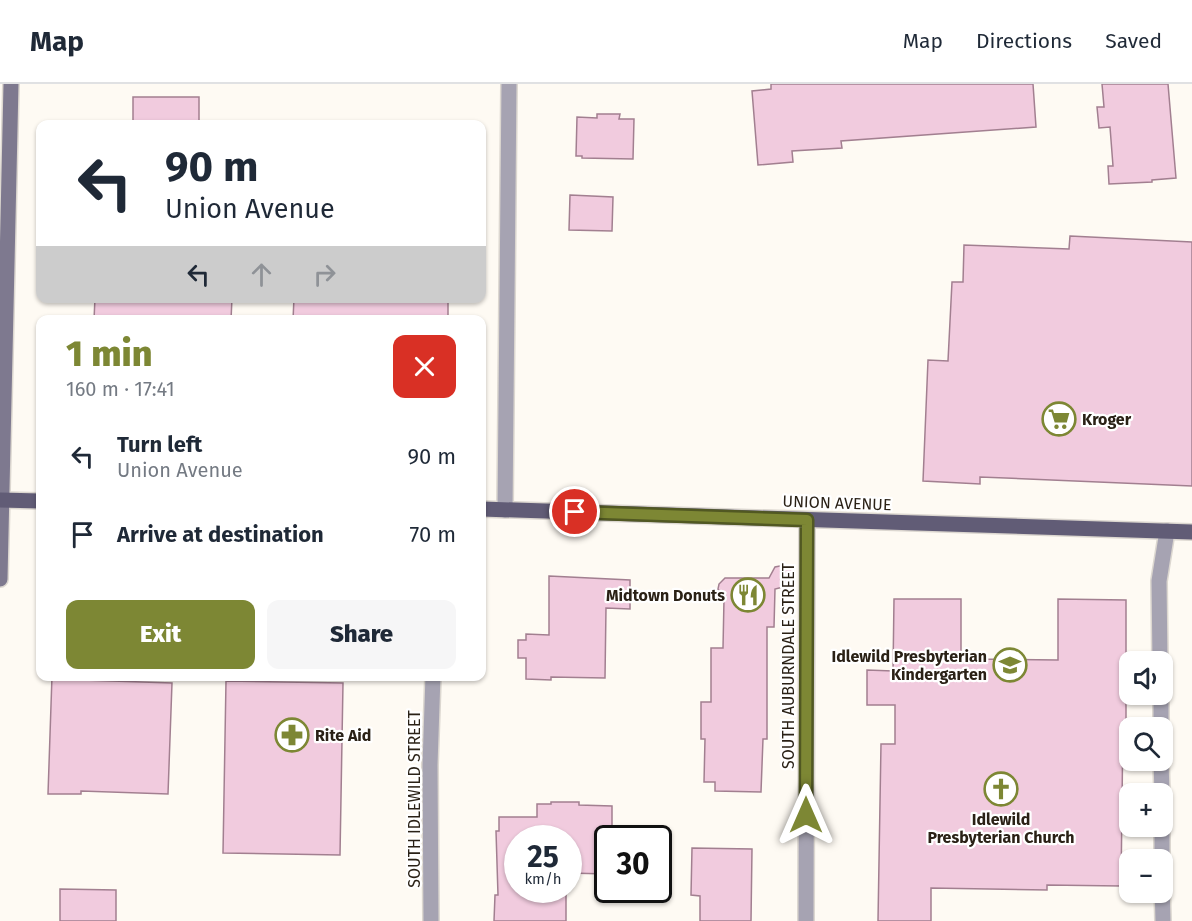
<!DOCTYPE html>
<meta charset="utf-8">
<style>
body{margin:0;font-family:"Fira Sans",sans-serif;background:#f6f6f7;color:#1f2937;height:100vh;display:flex;flex-direction:column;font-size:22px;white-space:nowrap}
*{box-sizing:border-box;margin:0}
p{font-size:20px;color:#747a83}
.icon{flex:none;width:33px;height:33px;fill:none;stroke:currentColor;stroke-width:2;stroke-linecap:round;stroke-linejoin:round}
.map{position:relative;flex:1;overflow:hidden}
.side{position:absolute;left:36px;top:231px;width:450px;height:366px;display:flex;flex-direction:column;background:#fff;border-radius:12px;box-shadow:0 2px 4px #0004}
.side>*{flex:none}
.top-card{position:absolute;left:36px;top:36px;width:450px;height:183px;border-radius:12px;box-shadow:0 2px 4px #0004;background:#fff;color:#1f2937;overflow:hidden}
.controls{position:absolute;left:1119px;top:567px;display:grid;gap:12px}
.controls a{display:grid;place-items:center;width:54px;height:54px;border-radius:12px;background:#fff;box-shadow:0 2px 4px #0004;font-size:30px}
.speed{position:absolute;left:504px;top:741px;display:flex;gap:12px;font-size:30px;font-weight:700;text-align:center}
.speed>*{display:grid;place-content:center;width:78px;height:78px;border-radius:50%;background:#fff;box-shadow:0 2px 4px #0004;line-height:1}
.speed small{font-size:15px;font-weight:400}
.speed .limit{border:3px solid #111;border-radius:9px;background:#fff;color:#111}
.pin{position:absolute;display:grid;place-items:center;width:51px;height:51px;color:#fff;margin:-26px;border:3px solid #fff;border-radius:50%;box-shadow:0 2px 6px #0007}
.me{position:absolute;width:66px;margin:-33px;rotate:0deg;stroke-linejoin:round;filter:drop-shadow(0 0 4px #0008)}
.turn{display:flex;align-items:center;gap:21px;height:126px;padding:0 30px;font-size:27px}
.turn .icon{width:78px;height:78px;stroke-width:2.5}
.turn b{display:block;font-size:42px;line-height:51px}
.lanes{display:flex;align-items:center;height:57px;padding:0 30px;background:#0003;justify-content:center;gap:30px;direction:ltr}
.lanes .off{opacity:.35}
.round{display:grid;place-items:center;flex:none;width:63px;height:63px;border-radius:12px;background:#f6f6f7}
.summary{display:flex;align-items:center;justify-content:space-between;height:102px;padding:0 30px}
h1{font-size:36px;font-weight:800;line-height:45px;color:#7d8734}
.cta{display:flex;gap:12px;margin-top:auto;padding:12px 30px}
.cta a{flex:1;height:69px;border-radius:12px;background:#7d8734;color:#fff;font-size:24px;font-weight:800;line-height:69px;text-align:center}
.cta a+a{background:#f6f6f7;color:#1f2937}
ul{padding:0;list-style:none}
li{display:flex;align-items:center;gap:18px;height:78px;padding:0 30px}
li div{flex:1}
li b{display:block;font-size:22px}
li em{font-style:normal}
header{display:flex;align-items:center;gap:36px;box-sizing:border-box;height:84px;padding:0 30px;background:#fff;border-bottom:2px solid #e0e1e3}
header strong{font-size:28px}
nav{display:flex;gap:33px;margin-inline-start:auto;font-size:21px}
.map>svg:first-child{display:block}
</style>
<header>
<strong>Map</strong>
<nav><a>Map</a><a>Directions</a><a>Saved</a></nav>
</header>
<div class="map">
<svg width="1192" height="837" viewBox="0 0 1192 837">
<rect width="100%" height="100%" fill="#fefaf3"/>
<path fill="#f1cbde" stroke="#a27f90" stroke-width="1.5" d="M 771,0 L 1033,0 L 1036,43 L 841,57 L 842,64 L 792,67 L 793,78 L 758,81 L 752,7 L 771,5 Z
M 1102,0 L 1168,0 L 1176,94 L 1152,96 L 1152,98 L 1109,100 L 1108,82 L 1113,82 L 1110,43 L 1099,44 L 1097,23 L 1104,23 Z
M 133,13 L 199,13 L 199,40 L 133,40 Z
M 597,30 L 620,30 L 619,35 L 634,35 L 633,75 L 582,74 L 582,72 L 576,72 L 577,33 L 597,34 Z
M 570,111 L 613,113 L 612,147 L 569,146 Z
M 1070,152 L 1192,158 L 1192,402 L 980,393 L 980,400 L 923,397 L 928,276 L 948,277 L 952,198 L 963,198 L 964,161 L 1069,165 Z
M 95,214 L 232,214 L 231,236 L 94,236 Z
M 294,214 L 448,214 L 448,236 L 293,236 Z
M 785,481 L 793,487 L 794,494 L 787,502 L 775,505 L 774,543 L 767,543 L 767,655 L 763,655 L 761,708 L 715,707 L 715,698 L 704,698 L 705,655 L 701,655 L 701,618 L 711,618 L 711,564 L 723,564 L 724,515 L 718,505 L 719,500 L 725,494 L 769,494 L 775,483 Z
M 549,492 L 630,496 L 630,525 L 606,524 L 605,594 L 551,593 L 551,596 L 526,595 L 526,574 L 518,574 L 518,556 L 526,556 L 526,550 L 549,551 Z
M 894,515 L 961,515 L 961,575 L 1058,576 L 1058,515 L 1126,516 L 1126,637 L 1123,637 L 1121,802 L 1047,801 L 1047,806 L 931,804 L 931,837 L 878,837 L 881,660 L 895,660 L 895,621 L 867,621 L 867,586 L 893,587 Z
M 52,592 L 84,592 L 83,596 L 172,599 L 168,710 L 81,707 L 81,710 L 48,710 Z
M 226,597 L 343,599 L 340,771 L 223,769 Z
M 551,718 L 579,718 L 579,721 L 612,722 L 612,754 L 608,754 L 608,790 L 568,789 L 568,754 L 518,754 L 518,806 L 566,806 L 566,837 L 494,837 L 495,811 L 498,811 L 496,747 L 499,747 L 499,733 L 537,733 L 537,720 L 551,720 Z
M 692,764 L 752,765 L 751,837 L 700,837 L 700,812 L 691,811 Z
M 60,805 L 116,806 L 116,837 L 60,837 Z"/>
<g fill="none" stroke-linecap="round" stroke-linejoin="round">
<g stroke="#dcd7d0" stroke-width="18">
<path id="street" d="M 505,426 L 509,0
M 1160,578 L 1159,497 L 1167,447
M 1161,610 L 1161,644
M 1161,676 L 1162,710
M 1162,742 L 1162,776
M 1162,798 L 1163,837
M 431,837 L 430,681 L 433,592
M 806,837 L 807,436"/>
</g>
<g stroke="#dcd7d0" stroke-width="18">
<path id="secondary" d="M 0,495 L 11,0"/>
</g>
<g stroke="#dcd7d0" stroke-width="18">
<path id="primary" d="M 0,416 L 40,417
M 482,425 L 1192,448"/>
</g>
<use href="#street" stroke="#a6a3b2" stroke-width="15"/>
<use href="#secondary" stroke="#7e798f" stroke-width="15"/>
<use href="#primary" stroke="#615c76" stroke-width="15"/>
</g>
<g fill="none" stroke-linecap="round" stroke-linejoin="round">
<g stroke="#515822" stroke-width="15">
<path id="route" d="M 575,428 L 807,436 L 806,731"/>
</g>
<use href="#route" stroke="#7d8734" stroke-width="10"/>
</g>
<defs>
<g id="supermarket-ring" transform="scale(1.725)"><circle r="9.5" fill="#fff" stroke="#7d8734" stroke-width="1.5"/><path d="M-6-5.5h2.5l.6 2H6L4.5 2H-2.5L-4.4-4H-6ZM-1.5 3.2a1.3 1.3 0 1 0 .1 0ZM3 3.2a1.3 1.3 0 1 0 .1 0Z" fill="#7d8734"/></g>
<g id="restaurant-ring" transform="scale(1.725)"><circle r="9.5" fill="#fff" stroke="#7d8734" stroke-width="1.5"/><path d="M-5-6h1v4h1v-4h1v4h1v-4h1v5L-1.5 .5V6h-2V.5L-5-1ZM5-6V6H3V1.5H1.5Q1.5-4 5-6Z" fill="#7d8734"/></g>
<g id="school-ring" transform="scale(1.725)"><circle r="9.5" fill="#fff" stroke="#7d8734" stroke-width="1.5"/><path d="M0-5L7-2L0 1L-7-2ZM-4 1L0 2.5L4 1V4Q0 6-4 4Z" fill="#7d8734"/></g>
<g id="pharmacy-ring" transform="scale(1.725)"><circle r="9.5" fill="#fff" stroke="#7d8734" stroke-width="1.5"/><path d="M-2-6h4v4h4v4h-4v4h-4v-4h-4v-4h4Z" fill="#7d8734"/></g>
<g id="church-ring" transform="scale(1.725)"><circle r="9.5" fill="#fff" stroke="#7d8734" stroke-width="1.5"/><path d="M-1.2-6h2.4v3.5h3.3v2.4h-3.3V6h-2.4V-.1h-3.3v-2.4h3.3Z" fill="#7d8734"/></g>
</defs>
<g fill-rule="evenodd">
<use href="#supermarket-ring" x="1059" y="335"/>
<use href="#restaurant-ring" x="748" y="511"/>
<use href="#school-ring" x="1010" y="581"/>
<use href="#pharmacy-ring" x="292" y="651"/>
<use href="#church-ring" x="1001" y="705"/>
</g>
<g text-anchor="middle" dominant-baseline="central" stroke-width="4.5" stroke-linejoin="round" paint-order="stroke">
<g font-size="16" font-weight="bold" fill="#2a2116" stroke="#fff" text-anchor="start">
<text x="1082" y="335">Kroger</text>
<text x="725" y="511" text-anchor="end">Midtown Donuts</text>
<text x="987" y="572" text-anchor="end">Idlewild Presbyterian<tspan x="987" dy="18">Kindergarten</tspan></text>
<text x="315" y="651">Rite Aid</text>
<text x="1001" y="735" text-anchor="middle">Idlewild<tspan x="1001" dy="18">Presbyterian Church</tspan></text>
</g>
<g font-size="16" fill="#2a2116" stroke="#fff">
<text transform="translate(837 419) rotate(2)">UNION AVENUE</text>
<text transform="translate(788 582) rotate(-90)">SOUTH AUBURNDALE STREET</text>
<text transform="translate(414 715) rotate(-90)">SOUTH IDLEWILD STREET</text>
</g>
</g>
</svg>
<div class="controls">
<a><svg class="icon" aria-label="sound" viewBox="0 0 24 24"><path d="M4 9h4l5-4v14l-5-4H4zM17 9q2 3 0 6"/></svg></a>
<a><svg class="icon" aria-label="search" viewBox="0 0 24 24"><circle cx="10" cy="10" r="6"/><path d="M15 15l6 6"/></svg></a>
<a>+</a>
<a>−</a>
</div>
<div class="speed"><div>25<small>km/h</small></div><div class="limit">30</div></div>
<div class="pin" style="left:575px;top:428px;background:#d93025"><svg class="icon" aria-label="arrive" viewBox="0 0 24 24"><path d="M6 21V4h12l-3 4 3 4H6"/></svg></div>
<svg class="me" style="left:806px;top:731px" viewBox="-20 -20 40 40"><path d="M0-17L14 15 0 8-14 15z" fill="#7d8734" stroke="#fff" stroke-width="4"/></svg>
<div class="top-card">
<div class="turn"><svg class="icon" aria-label="left" viewBox="0 0 24 24"><path d="M17 20v-9H6M10 6l-5 5 5 5"/></svg><div><b>90 m</b>Union Avenue</div></div>
<div class="lanes"><svg class="icon" aria-label="left" viewBox="0 0 24 24"><path d="M17 20v-9H6M10 6l-5 5 5 5"/></svg><svg class="icon off" aria-label="ahead" viewBox="0 0 24 24"><path d="M12 20V5M6 11l6-6 6 6"/></svg><svg class="icon off" aria-label="right" viewBox="0 0 24 24"><path d="M7 20v-9h11M14 6l5 5-5 5"/></svg></div>
</div>
<section class="side">
<div class="summary"><div><h1>1 min</h1><p>160 m · 17:41</p></div><a class="round" style="background:#d93025;color:#fff"><svg class="icon" aria-label="close" viewBox="0 0 24 24"><path d="M6 6l12 12M18 6L6 18"/></svg></a></div>
<ul>
<li><svg class="icon" aria-label="left" viewBox="0 0 24 24"><path d="M17 20v-9H6M10 6l-5 5 5 5"/></svg><div><b>Turn left</b><p>Union Avenue</p></div><em>90 m</em></li>
<li><svg class="icon" aria-label="arrive" viewBox="0 0 24 24"><path d="M6 21V4h12l-3 4 3 4H6"/></svg><div><b>Arrive at destination</b></div><em>70 m</em></li>
</ul>
<div class="cta"><a>Exit</a><a>Share</a></div>
</section>
</div>
